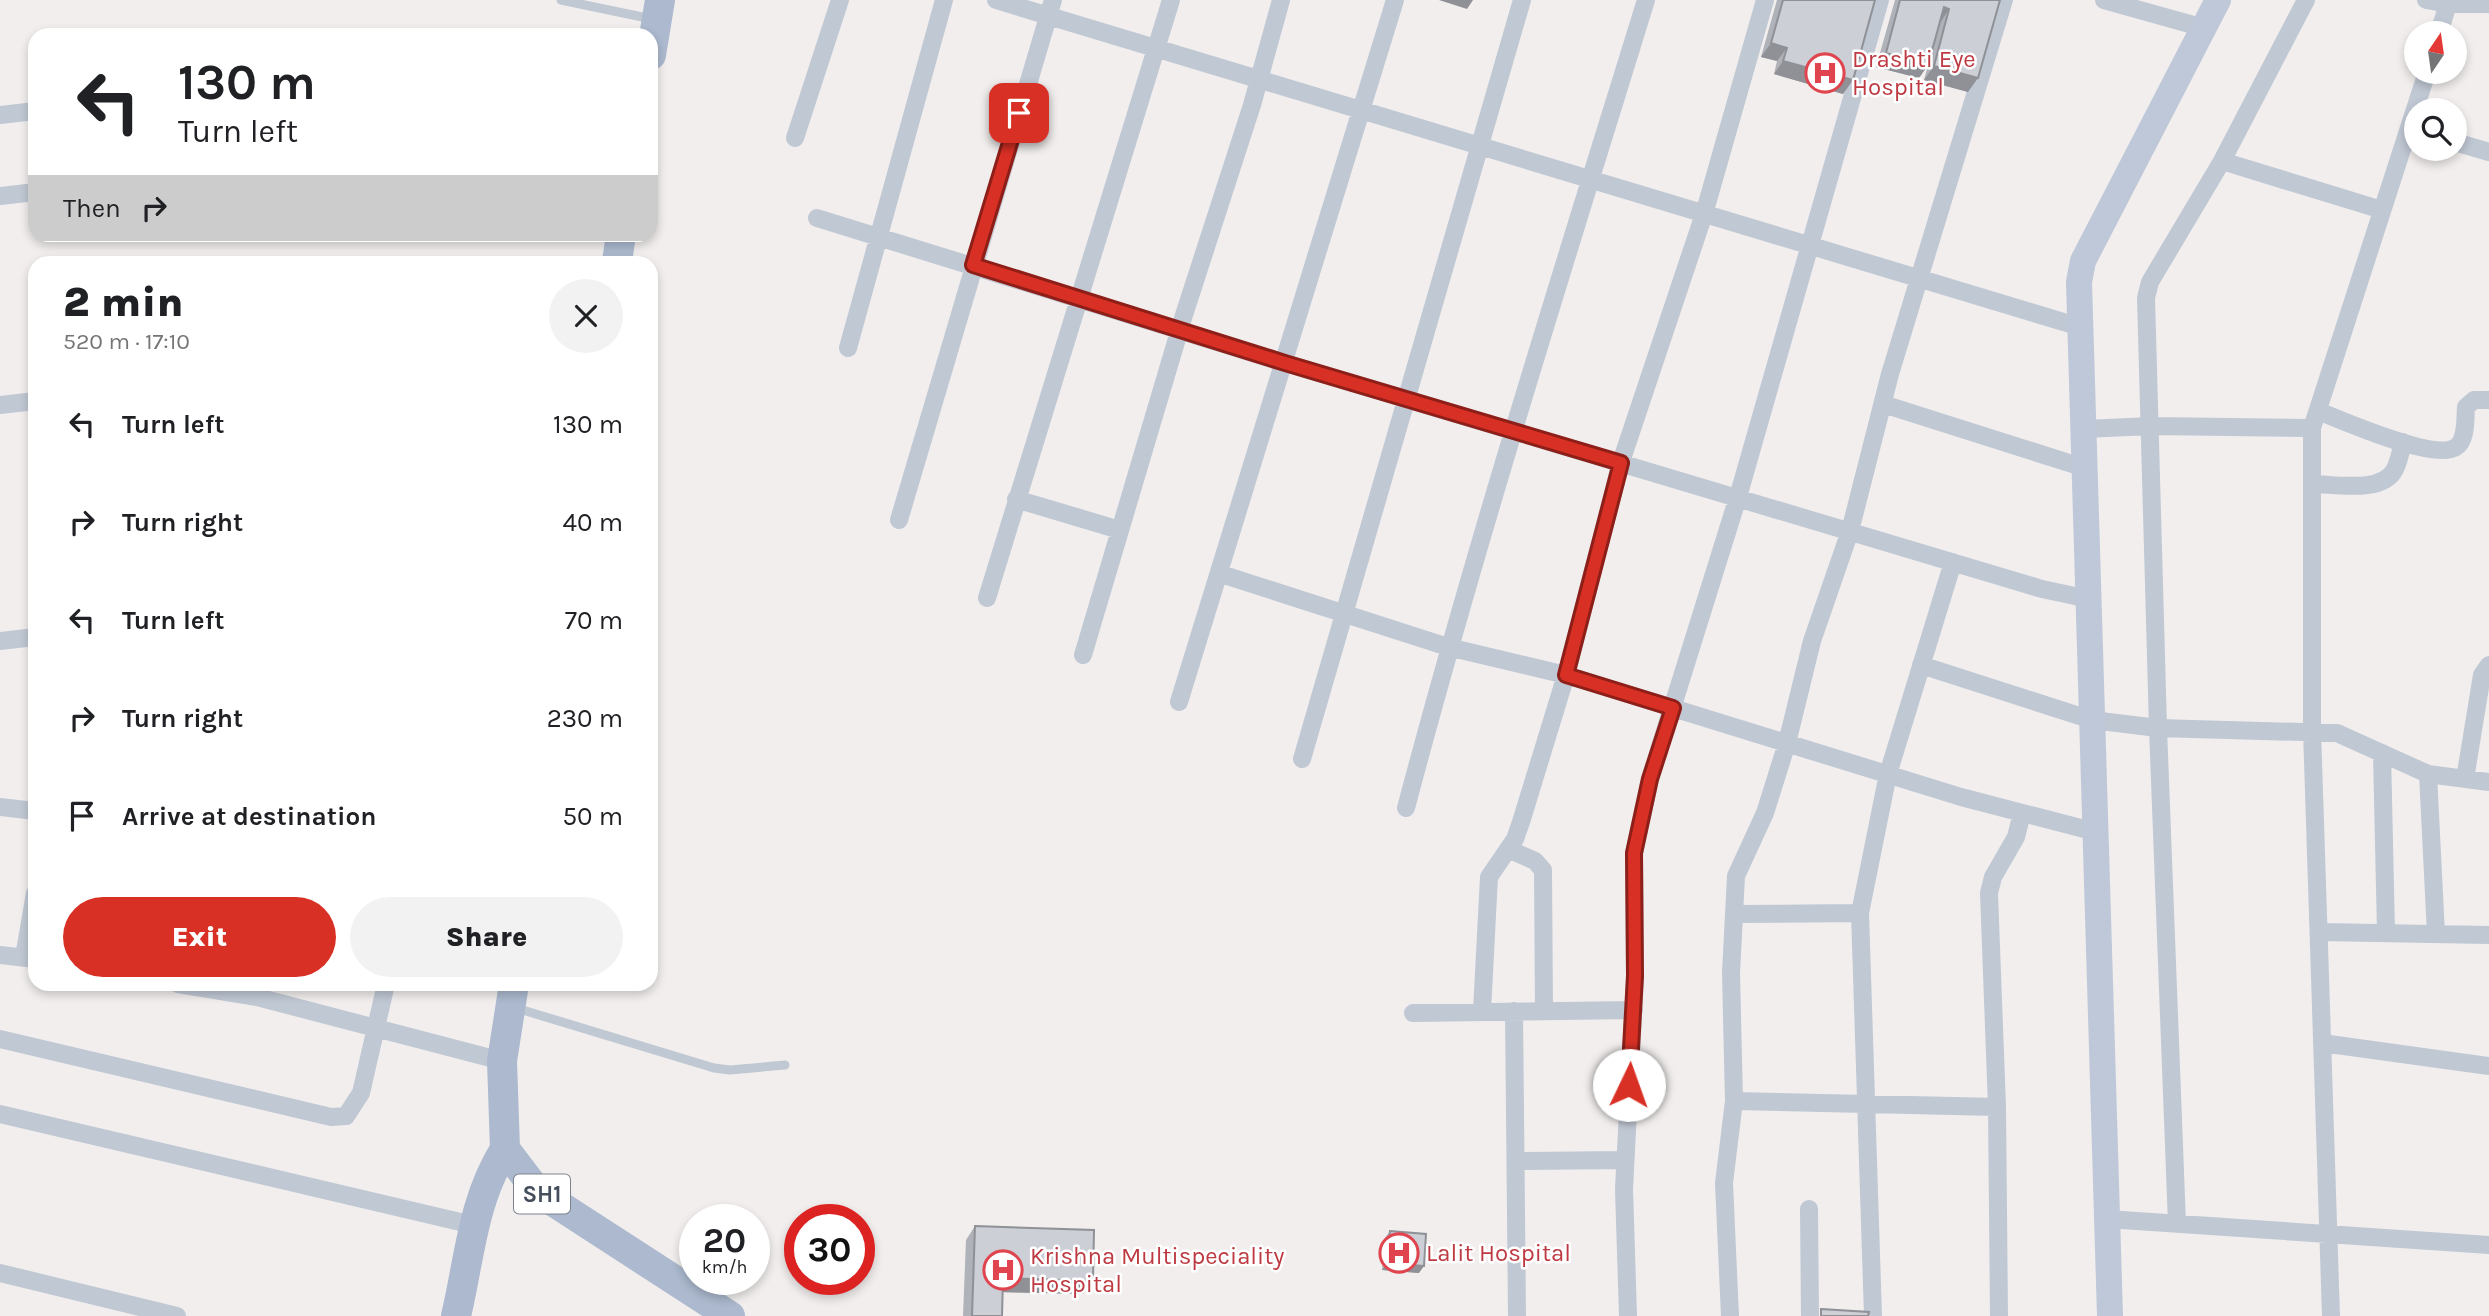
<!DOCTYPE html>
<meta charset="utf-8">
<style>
body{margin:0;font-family:Karla,sans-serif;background:#f2f2f2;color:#202124;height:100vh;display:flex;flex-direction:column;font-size:26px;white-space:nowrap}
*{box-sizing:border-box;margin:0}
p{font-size:23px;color:#757577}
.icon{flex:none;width:38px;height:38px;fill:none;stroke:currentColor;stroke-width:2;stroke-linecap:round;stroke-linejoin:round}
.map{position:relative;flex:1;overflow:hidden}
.panel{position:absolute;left:28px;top:256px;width:630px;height:735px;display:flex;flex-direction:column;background:#fff;border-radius:21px;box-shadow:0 4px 10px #0003}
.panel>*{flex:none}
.hud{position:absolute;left:28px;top:28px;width:630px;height:214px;border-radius:21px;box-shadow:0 4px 10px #0003;background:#fff;color:#202124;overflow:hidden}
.needle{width:46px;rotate:13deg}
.tools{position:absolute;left:2404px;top:21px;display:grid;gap:14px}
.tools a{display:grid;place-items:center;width:63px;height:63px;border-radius:50%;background:#fff;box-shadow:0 4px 10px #0003;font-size:35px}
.speed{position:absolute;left:679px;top:1204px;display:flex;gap:14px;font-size:35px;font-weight:700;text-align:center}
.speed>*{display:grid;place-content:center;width:91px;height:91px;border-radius:50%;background:#fff;box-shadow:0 4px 10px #0003;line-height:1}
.speed small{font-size:18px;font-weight:400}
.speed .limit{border:10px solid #d22;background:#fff;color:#111}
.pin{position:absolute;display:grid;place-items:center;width:60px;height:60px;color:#fff;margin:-30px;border-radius:14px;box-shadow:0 4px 10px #0006}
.me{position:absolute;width:77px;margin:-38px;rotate:3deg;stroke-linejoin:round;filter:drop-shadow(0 0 5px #0008)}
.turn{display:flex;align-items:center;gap:24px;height:147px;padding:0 35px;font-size:32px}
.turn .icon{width:91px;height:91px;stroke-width:2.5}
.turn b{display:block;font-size:49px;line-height:60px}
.then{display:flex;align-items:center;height:66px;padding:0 35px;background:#0003;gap:14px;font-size:26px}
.round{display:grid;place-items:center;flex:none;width:74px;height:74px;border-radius:37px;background:#f2f2f2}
.headline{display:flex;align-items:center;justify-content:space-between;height:119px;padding:0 35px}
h1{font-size:42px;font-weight:800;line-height:52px}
.action{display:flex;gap:14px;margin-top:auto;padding:14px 35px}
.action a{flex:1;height:80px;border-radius:42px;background:#d93025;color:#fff;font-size:28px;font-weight:800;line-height:80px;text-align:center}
.action a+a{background:#f2f2f2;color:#202124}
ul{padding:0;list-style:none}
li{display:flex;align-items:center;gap:21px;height:98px;padding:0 35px}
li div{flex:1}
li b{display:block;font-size:26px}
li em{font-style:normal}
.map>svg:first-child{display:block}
</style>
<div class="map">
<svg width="2489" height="1316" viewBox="0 0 2489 1316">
<rect width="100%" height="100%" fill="#f1eeed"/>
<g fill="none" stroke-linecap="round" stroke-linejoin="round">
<path stroke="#c0c8d4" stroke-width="9" d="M 561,0 L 652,19
M 516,1008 L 714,1068 L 730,1070 L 785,1065"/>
<path stroke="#c0c8d4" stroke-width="18" d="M 996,0 L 2080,327
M 2104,0 L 2204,28
M 2306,0 L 2222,161 L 2150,282 L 2146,298 L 2158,728 L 2337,733 L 2428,774 L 2489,782
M 2426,0 L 2448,4
M 2439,33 L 2448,4 L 2489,4
M 0,115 L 35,111
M 795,138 L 840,0
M 2455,142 L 2489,152
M 2222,161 L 2382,210
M 0,196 L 35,192
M 817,218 L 1285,363 L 2042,589 L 2089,599
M 848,348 L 944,0
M 1883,404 L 2085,468
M 0,405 L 35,401
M 2318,411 C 2342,420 2435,462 2456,447 C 2467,440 2465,418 2466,407 L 2474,400 L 2489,400
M 2312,428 L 2427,72
M 2084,429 L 2151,426 L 2312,428 L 2312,730 L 2331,1316
M 2312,484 C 2335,484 2383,494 2395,469 C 2399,461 2401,451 2403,442
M 1016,499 L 1120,530
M 899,520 L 1053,0
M 1221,574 L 1448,647 L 1566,675 L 1961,797 L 2096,832
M 987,598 L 1171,0
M 0,641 L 35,637
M 1083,655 L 1184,315 L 1252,105 L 1281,0
M 1921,665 L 2092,720 L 2158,728 L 2177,1224
M 1179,702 L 1395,0
M 2382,753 L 2386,932
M 1302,759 L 1522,0
M 2428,774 L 2436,934
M 2465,779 L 2482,675 L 2489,665
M 0,807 L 35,811
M 1406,808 C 1478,536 1563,269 1646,0
M 1508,849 L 1535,861 L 1543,870 L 1544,1011
M 1734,914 L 1860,913
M 2320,932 L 2489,935
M 0,955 L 35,959
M 24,957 L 35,893
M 178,984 L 257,997 L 502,1061
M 1482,1011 L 1489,877 L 1515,839 L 1521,822 L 1566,675 L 1621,462 L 1704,214 L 1765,0
M 1514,1011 L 1517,1316
M 1413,1013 L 1634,1010
M 0,1039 L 331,1117 L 346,1116 L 361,1093 L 386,984
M 2322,1043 L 2489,1066
M 1734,1101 L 1997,1107
M 0,1114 L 473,1225
M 1516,1161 L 1625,1160
M 1809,1209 L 1810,1316
M 2107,1219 L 2489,1245
M 0,1273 L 177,1316
M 1628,1316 L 1624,1189 L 1635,976 L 1634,853 L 1650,779 L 1738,497 L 1880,0
M 1730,1316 L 1724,1183 L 1734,1101 L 1731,973 L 1736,876 L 1765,813 L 1787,743 L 1812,641 L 1850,531 L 1890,374 L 2004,0
M 1873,1316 L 1860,913 L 1888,774 L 1953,562
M 1999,1316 L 1997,1107 L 1989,893 L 1993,877 L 2016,837 L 2022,813"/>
<path stroke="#bfc8d8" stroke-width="26" d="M 2110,1316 L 2079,282 L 2083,261 L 2218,0"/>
<path stroke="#acb9ce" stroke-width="30" d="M 651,55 L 660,0
M 617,262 L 621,234
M 514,984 L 502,1061 L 505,1149 L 537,1191 L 730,1316
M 456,1316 C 470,1257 472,1202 505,1149"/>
</g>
<path fill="#afb2b8" d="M 1777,0 L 1875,0 L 1843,94 L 1774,74 L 1777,61 L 1761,57 Z
M 1895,0 L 2000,0 L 1968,92 L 1924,80 L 1928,65 L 1919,78 L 1876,67 Z
M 975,1226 L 1093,1281 L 1083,1294 L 1003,1292 L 1002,1316 L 963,1316 L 966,1240 Z
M 1390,1231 L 1419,1273 L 1382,1270 L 1385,1238 Z"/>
<path fill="#8f9196" d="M 1439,0 L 1473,0 L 1467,9 Z
M 1944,7 L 1949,9 L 1940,23 Z
M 1771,43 L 1787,48 L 1777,61 L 1761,57 Z
M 1886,53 L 1928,65 L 1919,78 L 1876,67 Z
M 1783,61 L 1853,80 L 1843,94 L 1774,74 Z
M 1934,66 L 1978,78 L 1968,92 L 1924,80 Z
M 1387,1263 L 1424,1266 L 1419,1273 L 1382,1270 Z
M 1003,1278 L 1093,1281 L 1083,1294 L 994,1292 Z"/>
<path fill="#cccfd6" stroke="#8f9196" stroke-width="2" d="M 1783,0 L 1875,0 L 1853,80 L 1783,61 L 1787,48 L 1771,43 Z
M 1900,0 L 2000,0 L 1978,78 L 1934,66 L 1949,9 L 1944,7 L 1928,65 L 1886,53 Z
M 975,1226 L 1094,1230 L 1093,1281 L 1003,1278 L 1002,1316 L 972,1316 Z
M 1390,1231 L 1426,1234 L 1424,1266 L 1387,1263 Z
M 1821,1309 L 1869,1312 L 1868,1316 L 1821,1316 Z"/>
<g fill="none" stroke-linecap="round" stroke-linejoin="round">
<g stroke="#8d1f18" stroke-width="18">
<path id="route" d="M 1019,113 L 973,265 L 1285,363 L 1621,463 L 1566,675 L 1673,708 L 1650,779 L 1634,853 L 1635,976 L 1629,1085"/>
</g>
<use href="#route" stroke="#d93025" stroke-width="12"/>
</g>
<defs>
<g id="hospital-ring" transform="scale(2.0125)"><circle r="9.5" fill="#fff" stroke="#e0444e" stroke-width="1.5"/><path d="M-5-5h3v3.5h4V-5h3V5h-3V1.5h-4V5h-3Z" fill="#e0444e"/></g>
</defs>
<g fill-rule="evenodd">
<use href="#hospital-ring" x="1825" y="73"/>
<use href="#hospital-ring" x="1399" y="1253"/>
<use href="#hospital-ring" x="1003" y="1270"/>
</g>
<g text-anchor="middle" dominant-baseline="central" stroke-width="5" stroke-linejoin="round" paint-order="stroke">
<rect fill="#fff" stroke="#7d848d" stroke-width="2" x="514" y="1174.5" width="56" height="39" rx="5"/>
<g font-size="23" font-weight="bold" fill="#454f5c">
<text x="542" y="1194">SH1</text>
</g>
<g font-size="24" fill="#be3a42" stroke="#fff" text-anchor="start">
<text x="1852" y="59">Drashti Eye<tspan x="1852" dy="28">Hospital</tspan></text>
<text x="1426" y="1253">Lalit Hospital</text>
<text x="1030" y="1256">Krishna Multispeciality<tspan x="1030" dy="28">Hospital</tspan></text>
</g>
</g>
</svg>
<div class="tools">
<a><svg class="needle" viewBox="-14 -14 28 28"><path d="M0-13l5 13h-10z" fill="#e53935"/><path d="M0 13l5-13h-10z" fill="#757577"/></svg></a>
<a><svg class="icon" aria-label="search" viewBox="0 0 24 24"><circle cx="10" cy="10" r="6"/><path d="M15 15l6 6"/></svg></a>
</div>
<div class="speed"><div>20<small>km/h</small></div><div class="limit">30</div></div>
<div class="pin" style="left:1019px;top:113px;background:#d93025"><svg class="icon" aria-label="arrive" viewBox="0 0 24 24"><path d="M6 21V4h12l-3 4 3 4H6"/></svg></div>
<svg class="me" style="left:1629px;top:1085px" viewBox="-20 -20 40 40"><circle r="19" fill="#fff"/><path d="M0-13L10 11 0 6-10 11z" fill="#d93025"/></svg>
<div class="hud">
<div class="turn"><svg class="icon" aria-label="left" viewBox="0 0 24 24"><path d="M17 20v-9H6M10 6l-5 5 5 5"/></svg><div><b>130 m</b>Turn left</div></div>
<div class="then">Then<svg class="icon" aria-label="right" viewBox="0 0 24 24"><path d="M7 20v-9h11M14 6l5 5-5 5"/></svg></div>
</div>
<section class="panel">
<div class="headline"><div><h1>2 min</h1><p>520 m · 17:10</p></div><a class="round"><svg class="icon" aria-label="close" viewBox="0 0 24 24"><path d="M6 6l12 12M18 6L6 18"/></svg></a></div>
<ul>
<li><svg class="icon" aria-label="left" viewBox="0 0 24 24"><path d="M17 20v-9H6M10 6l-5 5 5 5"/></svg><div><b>Turn left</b></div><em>130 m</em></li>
<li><svg class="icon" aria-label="right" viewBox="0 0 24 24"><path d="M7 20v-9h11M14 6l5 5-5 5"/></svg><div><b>Turn right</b></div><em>40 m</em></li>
<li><svg class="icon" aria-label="left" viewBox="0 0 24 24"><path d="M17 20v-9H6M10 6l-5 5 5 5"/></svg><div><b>Turn left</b></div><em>70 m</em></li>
<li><svg class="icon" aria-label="right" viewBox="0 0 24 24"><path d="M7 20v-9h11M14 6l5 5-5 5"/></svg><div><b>Turn right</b></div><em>230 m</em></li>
<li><svg class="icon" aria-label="arrive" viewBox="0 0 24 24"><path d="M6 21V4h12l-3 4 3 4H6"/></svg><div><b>Arrive at destination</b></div><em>50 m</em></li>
</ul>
<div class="action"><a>Exit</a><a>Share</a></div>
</section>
</div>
